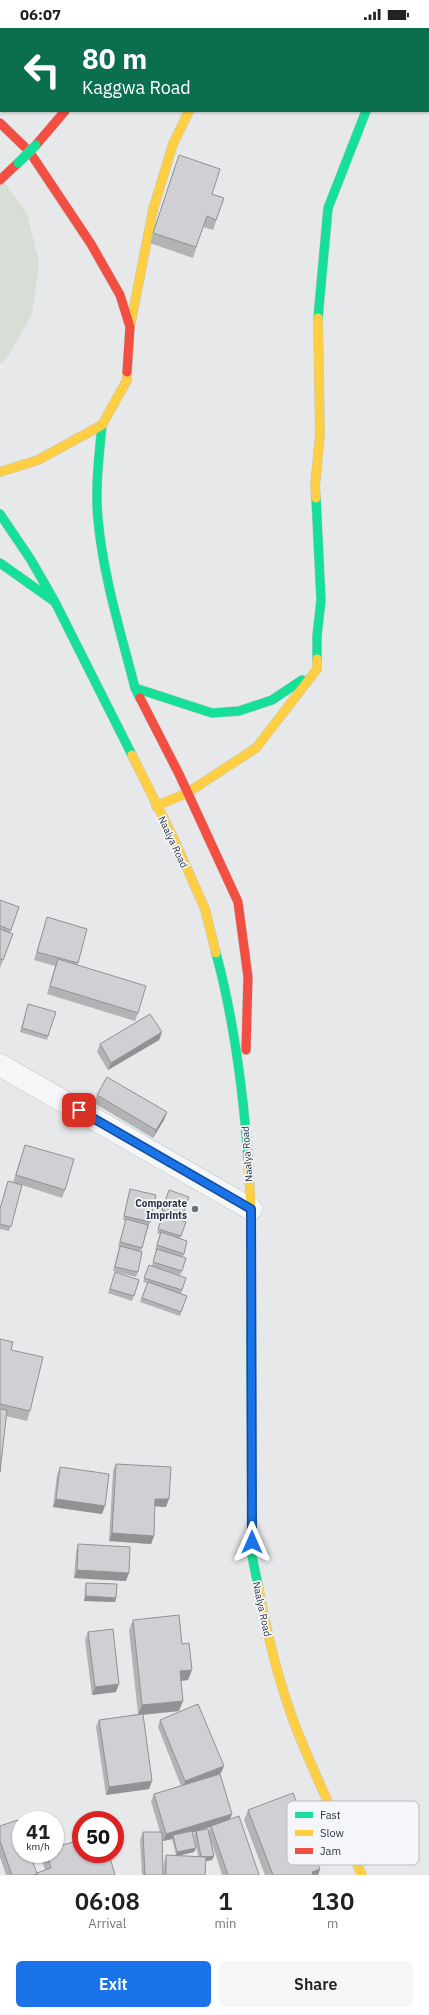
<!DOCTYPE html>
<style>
body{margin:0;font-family:"IBM Plex Sans",sans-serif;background:#f6f6f6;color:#222;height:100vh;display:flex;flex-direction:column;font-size:15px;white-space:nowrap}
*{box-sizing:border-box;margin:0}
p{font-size:13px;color:#767676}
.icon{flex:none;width:22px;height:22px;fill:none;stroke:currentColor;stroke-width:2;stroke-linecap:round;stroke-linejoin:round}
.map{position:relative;height:1847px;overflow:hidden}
.details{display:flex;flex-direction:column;background:#fff;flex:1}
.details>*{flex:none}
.hud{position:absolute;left:0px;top:0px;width:429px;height:84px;box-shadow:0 1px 3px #0004;background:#0b6e4f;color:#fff;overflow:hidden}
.speed{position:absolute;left:12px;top:1783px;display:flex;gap:8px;font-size:20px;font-weight:700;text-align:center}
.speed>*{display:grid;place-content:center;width:52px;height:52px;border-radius:50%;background:#fff;box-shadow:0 1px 3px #0004;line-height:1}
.speed small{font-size:10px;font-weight:400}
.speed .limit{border:6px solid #d22;background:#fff;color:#111}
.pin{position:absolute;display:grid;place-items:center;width:34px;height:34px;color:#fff;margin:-17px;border-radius:8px;box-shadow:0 2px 6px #0006}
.me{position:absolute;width:44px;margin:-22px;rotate:0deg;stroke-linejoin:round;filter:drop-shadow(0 0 3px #0008)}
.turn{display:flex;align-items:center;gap:14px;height:84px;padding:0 16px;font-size:18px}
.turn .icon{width:52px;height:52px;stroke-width:2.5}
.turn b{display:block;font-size:28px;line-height:34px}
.eta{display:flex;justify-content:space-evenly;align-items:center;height:68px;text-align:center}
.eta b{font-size:24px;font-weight:600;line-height:28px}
.primary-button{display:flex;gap:8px;margin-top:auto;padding:8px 16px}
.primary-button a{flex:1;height:46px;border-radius:6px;background:#1a73e8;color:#fff;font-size:16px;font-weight:600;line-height:46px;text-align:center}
.primary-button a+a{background:#f6f6f6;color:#222}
.status{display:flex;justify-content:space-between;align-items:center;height:28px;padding:0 20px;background:#fff;direction:ltr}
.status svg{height:11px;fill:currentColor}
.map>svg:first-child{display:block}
</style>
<div class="status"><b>06:07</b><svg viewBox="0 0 49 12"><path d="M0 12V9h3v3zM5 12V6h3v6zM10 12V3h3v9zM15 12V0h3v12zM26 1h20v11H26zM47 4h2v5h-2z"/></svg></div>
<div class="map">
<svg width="429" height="1847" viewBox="0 0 429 1847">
<rect width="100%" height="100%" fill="#e6e8ea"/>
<path fill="#d6ded6" d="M 0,148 L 27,186 L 39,235 L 32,286 L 7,330 L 0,336 Z"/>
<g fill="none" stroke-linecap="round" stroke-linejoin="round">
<g stroke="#c4c6c8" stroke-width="23">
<path id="street" d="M 0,1037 L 251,1181"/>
</g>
<g stroke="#c4c6c8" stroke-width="10">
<path id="fast" d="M 318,290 L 328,180 L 366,83
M 102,397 C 99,428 95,460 98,491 C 103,548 121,605 135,660 L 140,670
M 316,470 L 321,572 L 317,608 L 317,631
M 0,486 L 31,532 L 55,574 L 132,727
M 0,535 L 55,574
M 135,660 L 212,685 L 239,683 L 272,672 L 302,652
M 216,925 C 234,992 243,1061 248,1131
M 251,1296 L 252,1528 L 258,1557"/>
</g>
<g stroke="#c4c6c8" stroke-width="10">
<path id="slow" d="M 231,0 L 231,1
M 60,1 L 61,0
M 400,1 L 401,0
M 0,70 L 1,69
M 130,299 L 153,182 L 173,116 L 189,83
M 0,444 L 38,432 L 102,397 L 127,352 L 127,344
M 316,470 L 315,458 L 320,407 L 318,290
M 132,727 L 173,809 L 205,881 L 216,925
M 156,778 L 187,765 L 256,720 L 317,641 L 317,631
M 248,1131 L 251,1181 L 251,1296
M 258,1557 C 266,1602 277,1647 292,1689 C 312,1743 338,1795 362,1847"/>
</g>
<g stroke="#c4c6c8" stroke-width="10">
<path id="jam" d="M 133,1 L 134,0
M 0,95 L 29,123 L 91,216 L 120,267 L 130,299 L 127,344
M 36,117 L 65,83
M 0,152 L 18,135
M 140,670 L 179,746 L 238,874 L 248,949 L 246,1022"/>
</g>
<use href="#street" stroke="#f5f6f7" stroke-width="22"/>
<use href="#fast" stroke="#16e098" stroke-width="9"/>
<use href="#slow" stroke="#ffcf43" stroke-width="9"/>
<use href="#jam" stroke="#f24e42" stroke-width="9"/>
<g stroke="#b8bbbf" stroke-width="10" stroke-linecap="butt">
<path id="fast-bridge" d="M 18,135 L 36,117"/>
</g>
<use href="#fast-bridge" stroke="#16e098" stroke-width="9"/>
</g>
<path fill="#b1b3b5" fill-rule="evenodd" d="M 175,138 L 212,166 L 224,170 L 213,202 L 203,199 L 193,230 L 150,215 Z
M 0,872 L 19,879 L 10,905 L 13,906 L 0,940 Z
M 47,889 L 87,901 L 77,937 L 138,985 L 135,993 L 47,966 L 55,938 L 34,932 Z
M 28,976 L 56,984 L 47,1012 L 20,1004 Z
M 162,1004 L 159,1012 L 108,1042 L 97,1024 L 100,1016 Z
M 97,1067 L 167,1084 L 164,1092 L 153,1110 L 94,1075 Z
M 25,1117 L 65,1162 L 62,1170 L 22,1157 L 9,1203 L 0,1201 L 0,1180 L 8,1153 L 13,1154 Z
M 130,1161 L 150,1194 L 141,1223 L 138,1244 L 136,1249 L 113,1243 L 118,1223 L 120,1218 L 121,1219 L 118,1218 L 126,1193 L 123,1192 L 129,1165 Z
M 169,1162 L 189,1169 L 181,1192 L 186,1194 L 180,1210 L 187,1213 L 183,1229 L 182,1243 L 180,1247 L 163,1242 L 186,1250 L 181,1266 L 187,1268 L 180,1288 L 140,1274 L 147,1255 L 143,1254 L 149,1237 L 152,1238 L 156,1222 L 155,1222 L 160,1206 L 157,1205 L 163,1187 L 160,1186 Z
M 115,1244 L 139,1252 L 132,1273 L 108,1265 Z
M 0,1311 L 11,1322 L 30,1383 L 27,1393 L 6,1388 L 0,1444 Z
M 116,1436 L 166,1479 L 155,1478 L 154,1508 L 151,1516 L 109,1513 L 113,1443 Z
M 60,1439 L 102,1486 L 53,1479 L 57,1447 Z
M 78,1516 L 126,1553 L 74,1550 L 76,1524 Z
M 86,1555 L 116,1570 L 115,1574 L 84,1573 L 85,1559 Z
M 133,1592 L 182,1616 L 188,1652 L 181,1653 L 179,1683 L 143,1687 L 152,1753 L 149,1761 L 106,1767 L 96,1699 L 99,1692 L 138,1686 L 129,1602 Z
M 88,1604 L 116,1664 L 92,1667 L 85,1612 Z
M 160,1692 L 221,1745 L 214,1748 L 230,1792 L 259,1847 L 222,1847 L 211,1812 L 214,1828 L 212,1832 L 206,1833 L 205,1847 L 163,1847 L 164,1835 L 166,1827 L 176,1827 L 172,1811 L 163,1813 L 162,1810 L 163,1847 L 142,1847 L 140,1812 L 143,1804 L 160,1804 L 151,1773 L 154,1766 L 181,1758 L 158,1699 ZM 210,1799 L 209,1804 L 201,1802 ZM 195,1804 L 194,1807 L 198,1828 L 178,1828 L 194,1824 L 192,1805 Z
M 248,1782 L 306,1799 L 303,1809 L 299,1810 L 303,1821 L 320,1841 L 318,1847 L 265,1847 L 244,1792 Z
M 0,1798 L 36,1845 L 45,1842 L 42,1832 L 44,1826 L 55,1826 L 87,1830 L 115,1847 L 6,1847 L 0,1829 Z"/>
<path fill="#909294" d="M 162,1004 L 159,1012 L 108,1042 L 111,1035 Z
M 167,1084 L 164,1092 L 153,1110 L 156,1102 Z
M 56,1471 L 105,1478 L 102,1486 L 53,1479 Z
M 155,1471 L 169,1471 L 166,1479 L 153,1478 Z
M 112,1505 L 154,1508 L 151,1516 L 109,1513 Z
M 77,1542 L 129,1545 L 126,1553 L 74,1550 Z
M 86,1568 L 116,1570 L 115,1574 L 84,1573 Z
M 192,1642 L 188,1652 L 176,1653 L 180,1643 Z
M 119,1656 L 116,1664 L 92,1667 L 95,1659 Z
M 183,1673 L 179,1683 L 138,1687 L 142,1677 Z
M 224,1738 L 221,1745 L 183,1761 L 185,1753 Z
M 152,1753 L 149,1761 L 106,1767 L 109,1759 Z
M 232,1786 L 229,1794 L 211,1798 L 210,1799 L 174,1810 L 173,1807 L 172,1811 L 163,1813 L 166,1806 Z
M 306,1799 L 303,1809 L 292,1813 L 296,1803 Z
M 196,1820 L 194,1824 L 176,1828 L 177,1824 Z
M 214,1828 L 212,1832 L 200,1834 L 201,1830 Z
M 320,1841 L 318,1847 L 311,1847 L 312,1844 Z"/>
<path fill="#ced0d3" stroke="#909294" d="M 179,127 L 220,141 L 212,166 L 224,170 L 216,192 L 207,188 L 196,219 L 153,205 Z
M 0,872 L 19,879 L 11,902 L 0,898 Z
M 47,889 L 87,901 L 78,935 L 37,924 Z
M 0,901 L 13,906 L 3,932 L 0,931 Z
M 58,931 L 146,958 L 138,985 L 50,958 Z
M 28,976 L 56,984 L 48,1008 L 22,1000 Z
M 150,986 L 162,1004 L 111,1035 L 100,1016 Z
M 107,1049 L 167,1084 L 156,1102 L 97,1067 Z
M 25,1117 L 74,1131 L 65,1162 L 16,1147 Z
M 8,1153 L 22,1157 L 11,1199 L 0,1196 L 0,1181 Z
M 130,1161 L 156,1167 L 150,1194 L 124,1188 Z
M 169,1162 L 189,1169 L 182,1189 L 162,1182 Z
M 163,1186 L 186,1194 L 181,1208 L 158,1201 Z
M 126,1191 L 148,1197 L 142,1220 L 120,1214 Z
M 161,1204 L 187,1213 L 184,1226 L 157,1217 Z
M 120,1218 L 142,1224 L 138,1244 L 115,1239 Z
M 157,1221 L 186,1230 L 182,1243 L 153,1234 Z
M 149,1237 L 186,1250 L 182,1262 L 144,1250 Z
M 115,1244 L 139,1252 L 134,1268 L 110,1261 Z
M 148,1254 L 187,1268 L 181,1284 L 142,1270 Z
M 0,1311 L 13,1314 L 11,1322 L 43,1329 L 30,1383 L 0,1376 Z
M 0,1381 L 7,1382 L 0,1444 Z
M 116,1436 L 171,1439 L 169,1471 L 155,1471 L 154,1508 L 112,1505 Z
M 60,1439 L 109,1446 L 105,1478 L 56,1471 Z
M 78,1516 L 130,1519 L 129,1545 L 77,1542 Z
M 86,1555 L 117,1556 L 116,1570 L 86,1568 Z
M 179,1587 L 182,1616 L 189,1615 L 192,1642 L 180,1643 L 183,1673 L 142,1677 L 133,1592 Z
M 113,1601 L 119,1656 L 95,1659 L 88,1604 Z
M 198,1676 L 224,1738 L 185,1753 L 160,1692 Z
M 143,1686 L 152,1753 L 109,1759 L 99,1692 Z
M 220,1746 L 232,1786 L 166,1806 L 154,1766 Z
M 293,1765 L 306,1799 L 296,1803 L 303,1821 L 311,1819 L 320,1841 L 312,1844 L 313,1847 L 273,1847 L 248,1782 Z
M 239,1788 L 259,1847 L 228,1847 L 211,1798 Z
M 18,1792 L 21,1800 L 21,1826 L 30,1826 L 37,1846 L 33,1847 L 12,1847 L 0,1813 L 0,1798 Z
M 208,1801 L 214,1828 L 206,1829 L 201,1828 L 196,1803 Z
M 192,1803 L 196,1820 L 177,1824 L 173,1807 Z
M 143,1804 L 162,1804 L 163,1847 L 145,1847 Z
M 81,1812 L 81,1826 L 86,1826 L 87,1830 L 101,1826 L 109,1826 L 115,1847 L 37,1847 L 37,1845 L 51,1840 L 47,1826 L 55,1826 L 55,1819 Z
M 166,1827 L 206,1829 L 205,1847 L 166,1847 Z"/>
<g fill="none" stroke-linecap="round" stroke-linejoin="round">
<g stroke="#114b97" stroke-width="10">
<path id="route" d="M 79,1082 L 251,1181 L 252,1514"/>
</g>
<use href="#route" stroke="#1a73e8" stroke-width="7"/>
</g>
<circle fill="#6c737f" stroke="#f4f6f9" stroke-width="1.5" cx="195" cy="1181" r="4"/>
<g text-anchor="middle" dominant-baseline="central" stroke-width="3.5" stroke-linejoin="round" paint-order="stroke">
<g font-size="10" fill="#2b3445" stroke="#f4f6f9">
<text transform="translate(173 814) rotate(65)">Naalya Road</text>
<text transform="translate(247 1126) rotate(-94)">Naalya Road</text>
<text transform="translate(262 1581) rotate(78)">Naalya Road</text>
</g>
<g font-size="10" font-weight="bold" fill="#2b3445" stroke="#f4f6f9" text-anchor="end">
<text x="187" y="1175">Comporate<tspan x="187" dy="12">Imprints</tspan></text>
</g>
</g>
<rect x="287" y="1773" width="132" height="64" rx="6" fill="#f4f6f9" stroke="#b8bcc3" stroke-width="1"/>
<rect x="295" y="1784" width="18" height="6" fill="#16e098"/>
<rect x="295" y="1802" width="18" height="6" fill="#ffcf43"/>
<rect x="295" y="1820" width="18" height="6" fill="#f24e42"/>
<g font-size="11" fill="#2b3445">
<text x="320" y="1791">Fast</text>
<text x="320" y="1809">Slow</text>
<text x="320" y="1827">Jam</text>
</g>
</svg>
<div class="speed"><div>41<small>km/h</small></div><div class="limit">50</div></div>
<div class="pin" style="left:79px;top:1082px;background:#d93025"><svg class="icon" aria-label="arrive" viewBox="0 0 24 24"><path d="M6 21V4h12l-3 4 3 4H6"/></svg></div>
<svg class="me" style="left:252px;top:1514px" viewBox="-20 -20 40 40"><path d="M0-17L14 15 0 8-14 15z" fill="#1a73e8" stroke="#fff" stroke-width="4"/></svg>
<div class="hud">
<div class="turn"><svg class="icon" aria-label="left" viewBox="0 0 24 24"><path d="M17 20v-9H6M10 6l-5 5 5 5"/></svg><div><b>80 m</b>Kaggwa Road</div></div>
</div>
</div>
<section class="details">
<div class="eta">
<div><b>06:08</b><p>Arrival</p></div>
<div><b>1</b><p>min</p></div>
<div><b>130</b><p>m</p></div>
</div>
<div class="primary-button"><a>Exit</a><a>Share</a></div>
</section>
